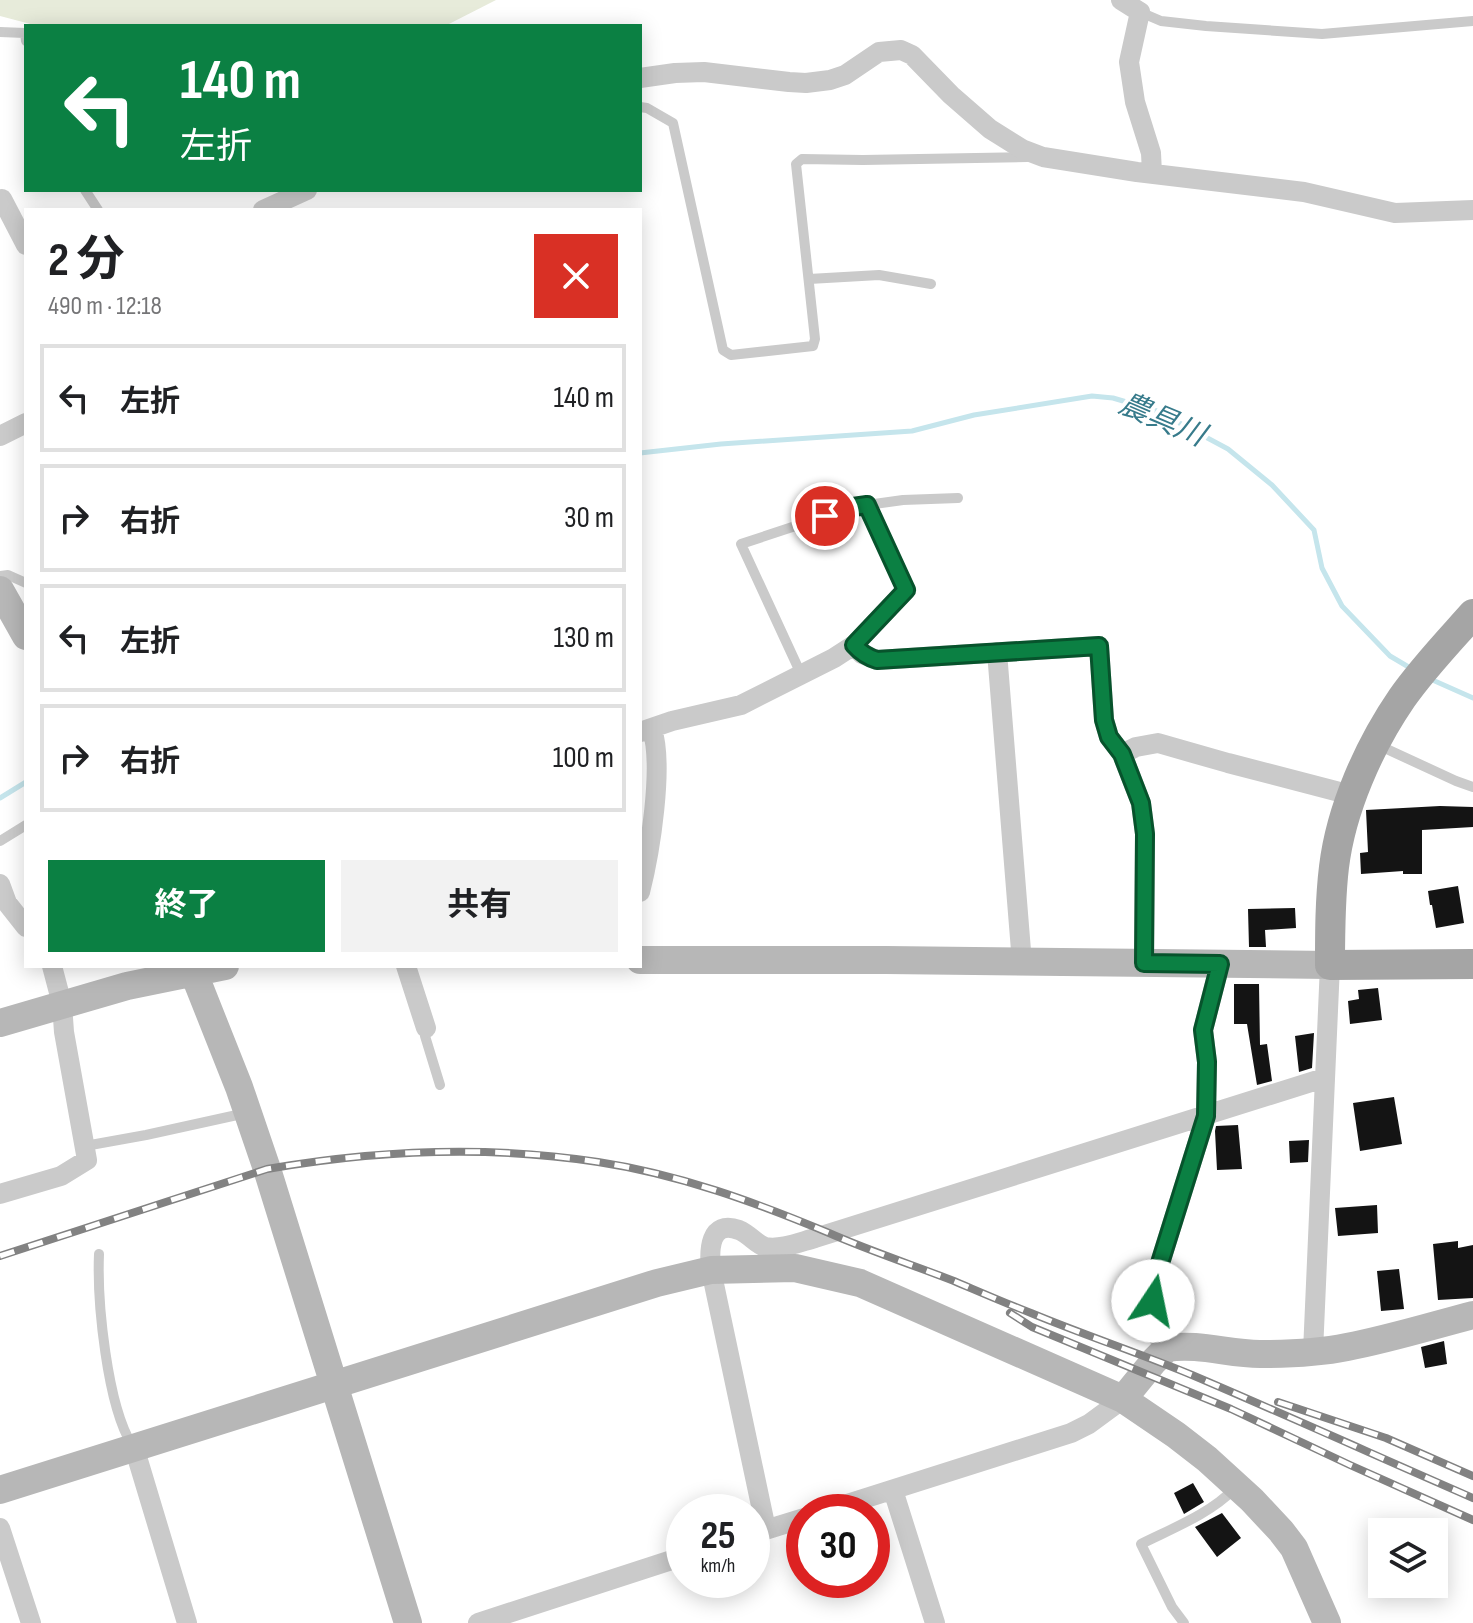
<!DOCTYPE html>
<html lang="ja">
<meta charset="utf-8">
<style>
body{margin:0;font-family:"Sofia Sans Condensed","Noto Sans JP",sans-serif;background:#f2f2f2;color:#202124;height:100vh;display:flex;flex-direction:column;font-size:30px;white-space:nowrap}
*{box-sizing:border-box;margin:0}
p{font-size:26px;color:#757577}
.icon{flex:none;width:44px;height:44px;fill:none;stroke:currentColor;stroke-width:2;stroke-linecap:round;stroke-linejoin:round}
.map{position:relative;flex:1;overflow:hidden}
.sheet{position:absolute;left:24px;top:208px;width:618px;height:760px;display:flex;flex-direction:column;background:#fff;border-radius:0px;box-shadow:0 4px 20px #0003}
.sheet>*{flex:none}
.guide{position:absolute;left:24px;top:24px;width:618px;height:168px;border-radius:0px;box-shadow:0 4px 20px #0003;background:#0b8043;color:#fff;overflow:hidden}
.fabs{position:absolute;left:1368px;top:1518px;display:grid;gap:16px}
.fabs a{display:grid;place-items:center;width:80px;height:80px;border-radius:0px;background:#fff;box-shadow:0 4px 20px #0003;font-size:40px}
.speed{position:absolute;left:666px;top:1494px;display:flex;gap:16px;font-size:40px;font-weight:700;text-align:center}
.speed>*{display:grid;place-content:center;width:104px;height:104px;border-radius:50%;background:#fff;box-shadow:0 4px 20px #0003;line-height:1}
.speed small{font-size:20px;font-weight:400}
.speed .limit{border:12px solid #d22;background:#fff;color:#111}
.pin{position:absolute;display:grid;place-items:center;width:68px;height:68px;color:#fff;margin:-34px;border:4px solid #fff;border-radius:50%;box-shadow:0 2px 8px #0007}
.me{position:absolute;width:88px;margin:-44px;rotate:11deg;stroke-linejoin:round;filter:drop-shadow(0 0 6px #0008)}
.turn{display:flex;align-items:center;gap:28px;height:168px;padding:0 24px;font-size:36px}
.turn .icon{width:104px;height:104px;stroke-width:2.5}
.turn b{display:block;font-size:56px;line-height:68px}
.round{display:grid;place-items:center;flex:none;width:84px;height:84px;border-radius:0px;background:#f2f2f2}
.head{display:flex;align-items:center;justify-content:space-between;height:136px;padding:0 24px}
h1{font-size:48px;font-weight:700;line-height:60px}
.cta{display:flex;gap:16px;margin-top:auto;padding:16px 24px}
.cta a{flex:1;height:92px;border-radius:0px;background:#0b8043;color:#fff;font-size:32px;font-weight:700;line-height:92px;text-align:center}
.cta a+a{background:#f2f2f2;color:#202124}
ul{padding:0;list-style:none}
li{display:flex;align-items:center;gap:24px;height:108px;margin:0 16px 12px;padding:0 8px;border:4px solid #e0e0e0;border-radius:0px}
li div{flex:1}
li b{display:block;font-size:30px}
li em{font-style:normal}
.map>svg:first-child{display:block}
</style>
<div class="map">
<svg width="1473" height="1623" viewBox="0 0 1473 1623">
<rect width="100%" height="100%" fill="#fff"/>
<path fill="#e7ebda" d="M 0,0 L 496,0 L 445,26 L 38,26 L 0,16 Z"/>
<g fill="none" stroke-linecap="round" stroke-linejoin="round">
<path stroke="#c5e5ec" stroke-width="5" d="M 640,453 L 721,444 L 912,431 L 974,415 L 1092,396 L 1113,398 L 1157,411 L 1228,449 L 1272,485 L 1314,530 L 1322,568 L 1342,606 L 1390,656 L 1412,669
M 1428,678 L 1473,698
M 0,798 L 26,782"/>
</g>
<path fill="#141414" d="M 1440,806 L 1473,807 L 1473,827 L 1422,830 L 1422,874 L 1403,874 L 1403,871 L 1361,874 L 1360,853 L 1368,852 L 1366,810 Z
M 1458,886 L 1464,923 L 1436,928 L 1432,905 L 1430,905 L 1428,891 Z
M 1295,908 L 1296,928 L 1265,930 L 1266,947 L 1249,947 L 1248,909 Z
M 1234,984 L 1259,984 L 1260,1045 L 1267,1044 L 1272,1081 L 1257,1085 L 1247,1024 L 1234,1024 Z
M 1378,988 L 1382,1020 L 1350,1024 L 1348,1001 L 1359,999 L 1358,990 Z
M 1314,1033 L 1312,1068 L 1299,1072 L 1295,1036 Z
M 1394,1097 L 1402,1144 L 1360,1151 L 1353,1103 Z
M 1238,1125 L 1242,1169 L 1217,1170 L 1215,1131 L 1216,1126 Z
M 1309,1140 L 1308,1162 L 1290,1163 L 1289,1141 Z
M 1377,1205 L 1378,1233 L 1338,1236 L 1335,1208 Z
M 1458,1241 L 1458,1248 L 1473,1245 L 1473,1298 L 1438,1300 L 1433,1244 Z
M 1399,1269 L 1404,1309 L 1381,1311 L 1377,1271 Z
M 1444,1341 L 1447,1364 L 1425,1368 L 1421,1347 Z
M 1193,1483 L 1204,1502 L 1184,1514 L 1174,1493 Z
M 1222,1513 L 1241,1538 L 1217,1557 L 1195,1527 Z"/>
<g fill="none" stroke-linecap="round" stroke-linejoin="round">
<path stroke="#cacaca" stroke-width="10" d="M 1140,12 L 1161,21 L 1206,26 L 1322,34 L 1473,21
M 0,32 L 25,33 L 26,41
M 640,107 L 647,108 L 673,123 L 723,350 L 731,355 L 813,346 L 815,339 L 796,164 L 802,159 L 863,160 L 1027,157
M 85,190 L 98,210
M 809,279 L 879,275 L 931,284
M 867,505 L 906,590
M 0,576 L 8,575 L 26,583
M 801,674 L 741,544 L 853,507 L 903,500 L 958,498
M 1378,745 L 1456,781 L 1473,787
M 0,841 L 26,825
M 426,1028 L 425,1036 L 440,1085
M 85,1146 L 146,1135 L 237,1115 L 246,1110
M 99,1254 C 97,1302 107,1405 132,1445
M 1184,1623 L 1172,1607 L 1141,1544 C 1173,1528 1210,1514 1235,1488"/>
<path stroke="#cacaca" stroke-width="20" d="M 1121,0 L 1140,12 L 1129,62 L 1135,102 L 1151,153 L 1152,173
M 640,78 L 675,73 L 704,72 L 789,82 L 806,83 L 830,80 L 845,75 L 879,52 L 901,50 L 912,55 L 951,95 L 990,129 L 1022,149 L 1043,157 L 1137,172 L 1304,192 L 1395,213 L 1473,210
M 2,199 L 26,245
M 263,210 L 307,190
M 0,436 L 26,423
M 854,645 L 862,654 L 877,660 L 1099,646 L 1104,720 L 1109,737 L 1122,754 L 1141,803 L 1145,834 L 1144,963
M 997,652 L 1022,963
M 640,732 L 672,721 L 741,705 L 834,658 L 854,645 L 906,590
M 1122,754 L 1136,747 L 1158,743 L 1228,763 L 1351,795
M 0,884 L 7,903 L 26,927
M 640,892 C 650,853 664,766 652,729
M 406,966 L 426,1028
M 0,1194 L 61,1176 L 87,1160 L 64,1032 L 62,1004 L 52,966
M 1167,1348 L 1155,1333 L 1151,1319 L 1155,1279 L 1206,1116 L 1207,1062 L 1203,1030 L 1220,964
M 1313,1352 L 1330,965
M 134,1447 L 187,1623
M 893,1490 L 935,1623
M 822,1512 L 1071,1433 L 1089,1424 L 1123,1399
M 0,1528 L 31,1623
M 766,1529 L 711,1270 C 709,1251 709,1219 739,1230 C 749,1234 756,1244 765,1247 C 781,1250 800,1242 815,1238 L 1324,1078
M 752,1534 L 804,1518
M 478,1623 L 684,1556"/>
<path stroke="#b7b7b7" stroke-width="28" d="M 0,590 L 26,636
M 640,960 L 886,960 L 1330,965
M 191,966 L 239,1087 L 267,1169 L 408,1623
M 0,1023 L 127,986 L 225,966
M 1123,1399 L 1154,1361 L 1167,1348 C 1199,1343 1229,1354 1260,1354 C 1289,1354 1318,1353 1347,1347 C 1389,1339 1431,1326 1473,1315
M 0,1490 L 657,1283 L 711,1270 L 795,1268 L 860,1283 L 1123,1399 L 1176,1435 L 1207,1459 L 1252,1500 L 1281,1531 L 1294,1548 L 1327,1623"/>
<path stroke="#a5a5a5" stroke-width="30" d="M 1473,614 C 1449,641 1423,668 1402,698 C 1369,746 1341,809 1334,867 C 1330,900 1330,932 1330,965 L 1473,964"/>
<g stroke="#828282" stroke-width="8">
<path id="rail" d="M 0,1256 L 267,1169 C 377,1150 487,1145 598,1162 C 678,1174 755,1202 829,1233 C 870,1251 913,1265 954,1281 C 980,1292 1005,1303 1031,1313 C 1084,1335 1139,1353 1192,1375 C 1286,1415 1379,1457 1473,1498
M 1010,1313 L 1032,1327 L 1231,1409 L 1350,1465 L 1473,1520
M 1278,1402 L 1386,1438 L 1473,1476"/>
</g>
<use href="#rail" stroke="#fff" stroke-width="5" stroke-dasharray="15" stroke-linecap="butt"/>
</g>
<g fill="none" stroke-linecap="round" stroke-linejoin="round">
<g stroke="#07532c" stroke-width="20">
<path id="route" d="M 825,516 L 853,507 L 867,505 L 906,590 L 854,645 C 861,653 867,657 877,660 L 1099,646 L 1104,720 L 1109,737 L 1122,754 L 1141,803 L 1145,834 L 1144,963 L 1220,964 L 1203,1030 L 1207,1062 L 1206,1116 L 1155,1279 L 1153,1301"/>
</g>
<use href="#route" stroke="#0b8043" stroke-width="14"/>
</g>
<g text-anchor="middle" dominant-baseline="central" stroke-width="8" stroke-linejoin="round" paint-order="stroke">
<g font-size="30" font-style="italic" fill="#377b8b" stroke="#fff">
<text transform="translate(1162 420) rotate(23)">農具川</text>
</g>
</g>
</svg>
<div class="fabs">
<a><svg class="icon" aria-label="layers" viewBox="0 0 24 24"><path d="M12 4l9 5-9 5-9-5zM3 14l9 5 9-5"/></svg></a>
</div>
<div class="speed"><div>25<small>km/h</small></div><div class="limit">30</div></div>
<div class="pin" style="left:825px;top:516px;background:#d93025"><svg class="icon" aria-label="arrive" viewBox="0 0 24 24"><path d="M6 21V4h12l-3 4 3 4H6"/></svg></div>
<svg class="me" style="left:1153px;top:1301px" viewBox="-20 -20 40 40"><circle r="19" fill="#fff"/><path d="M0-13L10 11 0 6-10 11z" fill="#0b8043"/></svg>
<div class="guide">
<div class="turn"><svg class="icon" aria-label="left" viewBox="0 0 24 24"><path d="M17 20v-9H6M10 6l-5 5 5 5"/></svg><div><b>140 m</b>左折</div></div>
</div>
<section class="sheet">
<div class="head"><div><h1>2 分</h1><p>490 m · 12:18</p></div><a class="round" style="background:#d93025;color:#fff"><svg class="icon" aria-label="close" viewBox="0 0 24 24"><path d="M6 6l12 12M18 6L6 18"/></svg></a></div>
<ul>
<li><svg class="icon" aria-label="left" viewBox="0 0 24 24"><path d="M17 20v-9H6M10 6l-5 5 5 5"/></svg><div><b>左折</b></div><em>140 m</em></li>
<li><svg class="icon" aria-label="right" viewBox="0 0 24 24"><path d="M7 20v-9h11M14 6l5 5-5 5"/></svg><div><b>右折</b></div><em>30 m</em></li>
<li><svg class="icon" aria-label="left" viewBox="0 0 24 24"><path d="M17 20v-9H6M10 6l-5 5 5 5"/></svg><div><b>左折</b></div><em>130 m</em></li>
<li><svg class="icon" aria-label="right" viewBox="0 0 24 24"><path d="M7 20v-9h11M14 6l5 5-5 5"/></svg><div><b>右折</b></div><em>100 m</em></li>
</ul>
<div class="cta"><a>終了</a><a>共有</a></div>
</section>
</div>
